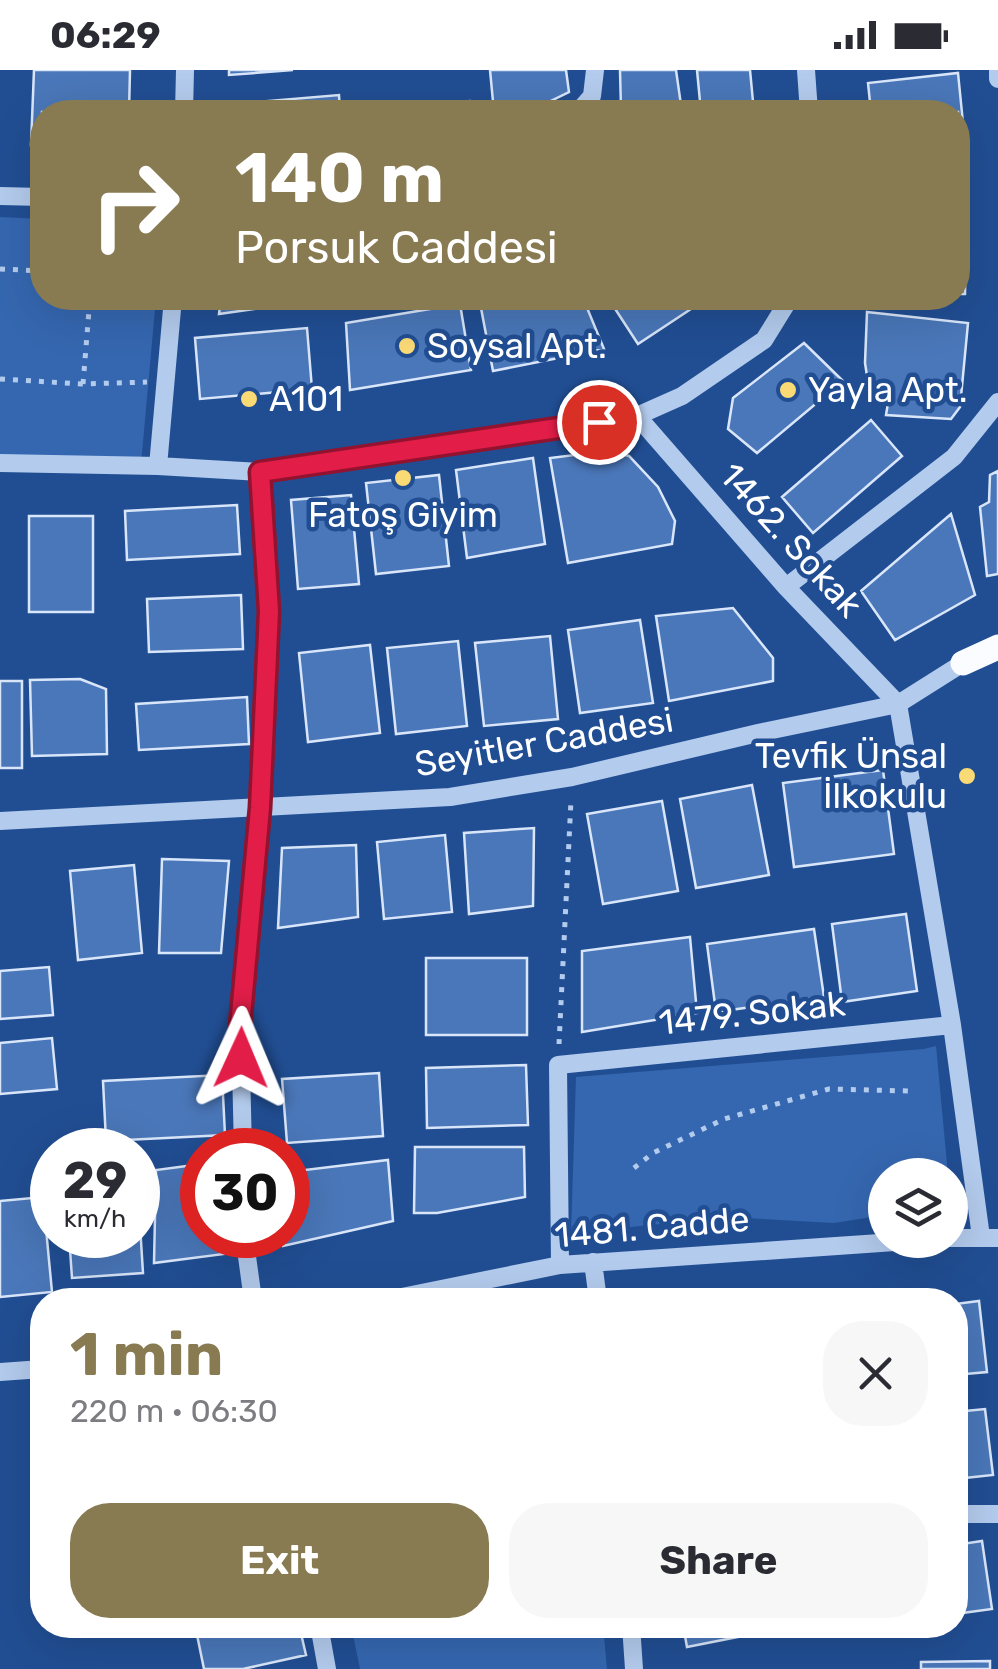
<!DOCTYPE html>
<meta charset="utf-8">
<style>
body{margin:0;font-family:Rubik,sans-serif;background:#f7f7f7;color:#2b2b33;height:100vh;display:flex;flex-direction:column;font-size:38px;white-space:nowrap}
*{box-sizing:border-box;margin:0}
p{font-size:32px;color:#7c7c81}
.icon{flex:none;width:55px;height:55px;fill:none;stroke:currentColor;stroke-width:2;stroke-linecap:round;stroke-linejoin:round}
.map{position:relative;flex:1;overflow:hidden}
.side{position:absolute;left:30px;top:1218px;width:938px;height:350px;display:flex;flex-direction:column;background:#fff;border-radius:40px;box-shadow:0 10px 40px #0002}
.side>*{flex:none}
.guide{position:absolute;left:30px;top:30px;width:940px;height:210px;border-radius:40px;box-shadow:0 10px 40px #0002;background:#887a51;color:#fff;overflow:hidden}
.tools{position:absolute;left:868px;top:1088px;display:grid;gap:20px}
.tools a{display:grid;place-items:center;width:100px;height:100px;border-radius:50%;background:#fff;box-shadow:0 10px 40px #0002;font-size:50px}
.speed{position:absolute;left:30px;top:1058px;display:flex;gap:20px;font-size:50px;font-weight:700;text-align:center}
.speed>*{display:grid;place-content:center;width:130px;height:130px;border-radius:50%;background:#fff;box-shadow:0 10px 40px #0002;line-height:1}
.speed small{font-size:25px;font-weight:400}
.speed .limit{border:15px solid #d22;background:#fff;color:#111}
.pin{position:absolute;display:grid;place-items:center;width:85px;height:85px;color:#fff;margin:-42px;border:5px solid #fff;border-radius:50%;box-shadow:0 2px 10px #0007}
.me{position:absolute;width:110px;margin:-55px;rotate:1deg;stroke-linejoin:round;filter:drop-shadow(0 0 8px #0008)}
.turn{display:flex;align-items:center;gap:35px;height:210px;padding:0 40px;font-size:45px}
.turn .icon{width:130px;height:130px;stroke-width:2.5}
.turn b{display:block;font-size:70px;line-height:85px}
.round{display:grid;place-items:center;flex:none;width:105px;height:105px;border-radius:40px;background:#f7f7f7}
.summary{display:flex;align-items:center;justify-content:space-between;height:170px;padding:0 40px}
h1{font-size:60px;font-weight:700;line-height:75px;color:#887a51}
.cta{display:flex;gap:20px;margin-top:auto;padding:20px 40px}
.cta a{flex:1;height:115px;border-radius:40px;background:#887a51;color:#fff;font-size:40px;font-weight:700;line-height:115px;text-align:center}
.cta a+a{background:#f7f7f7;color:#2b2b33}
.status{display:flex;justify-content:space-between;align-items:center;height:70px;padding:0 50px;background:#fff;direction:ltr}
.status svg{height:28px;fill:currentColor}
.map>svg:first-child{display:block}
</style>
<div class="status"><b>06:29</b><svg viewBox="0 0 49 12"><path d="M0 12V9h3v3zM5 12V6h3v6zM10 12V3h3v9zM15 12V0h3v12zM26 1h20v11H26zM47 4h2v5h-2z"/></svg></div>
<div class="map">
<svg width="998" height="1599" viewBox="0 0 998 1599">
<rect width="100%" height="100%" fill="#214e93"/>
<path fill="#3567b0" d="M 0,147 L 42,149 L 42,228 L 156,228 L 141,394 L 0,391 Z
M 936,976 L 948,1105 L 885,1105 L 885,1145 L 834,1153 L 729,1147 L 571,1163 L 576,1007 L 924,979 Z
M 351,1555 L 603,1555 L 607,1599 L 360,1599 Z"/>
<path fill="#4a77b9" stroke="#d9e6fa" stroke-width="2.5" d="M 34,0 L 130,0 L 129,42 L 42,42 L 42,75 L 31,75 Z
M 229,0 L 293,0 L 229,5 Z
M 490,0 L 566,0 L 569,22 L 528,42 L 494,42 Z
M 620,0 L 676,0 L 682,42 L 621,39 Z
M 697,0 L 750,0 L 754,42 L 701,42 Z
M 958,3 L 964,63 L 958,63 L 958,42 L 871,42 L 868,13 Z
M 339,25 L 340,42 L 233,42 L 233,34 Z
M 470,31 L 473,42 L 366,42 L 366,38 Z
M 958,92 L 964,92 L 966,146 L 958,146 Z
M 958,170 L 966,170 L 965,224 L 958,224 Z
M 221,228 L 304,228 L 304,232 L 219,244 Z
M 511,228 L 583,228 L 604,279 L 493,301 L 481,238 Z
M 608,228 L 687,228 L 694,237 L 638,274 Z
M 460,234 L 471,300 L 350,320 L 346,253 Z
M 867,242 L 968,253 L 960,337 L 951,349 L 886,345 L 888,333 L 874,328 L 867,306 L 865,293 Z
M 307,258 L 312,319 L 200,329 L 195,268 Z
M 804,273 L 843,311 L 757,383 L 728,359 L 733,328 Z
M 871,350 L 902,386 L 813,463 L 782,427 Z
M 607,381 L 629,386 L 658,417 L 675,451 L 672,474 L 568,493 L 550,388 Z
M 533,388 L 545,474 L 467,488 L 456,400 Z
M 998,401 L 998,504 L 987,506 L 980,437 L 989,432 L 990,405 Z
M 439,405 L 449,496 L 376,504 L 366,413 Z
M 351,425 L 359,514 L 298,519 L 291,430 Z
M 237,435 L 240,484 L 127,490 L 125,441 Z
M 951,444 L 975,525 L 895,570 L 861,521 Z
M 29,446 L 93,446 L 93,542 L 29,542 Z
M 241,525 L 243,579 L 149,582 L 147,529 Z
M 733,538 L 773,588 L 773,611 L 669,631 L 656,546 Z
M 640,550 L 653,633 L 580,643 L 568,560 Z
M 550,566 L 558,649 L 484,656 L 475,573 Z
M 458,571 L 467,656 L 396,664 L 387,578 Z
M 370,575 L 380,663 L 308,672 L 299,583 Z
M 80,609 L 106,619 L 107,684 L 32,686 L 30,610 Z
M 0,611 L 22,611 L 22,698 L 0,698 Z
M 247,627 L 249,674 L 139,680 L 136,634 Z
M 883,700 L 894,784 L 794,797 L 783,713 Z
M 752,715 L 769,805 L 696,818 L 680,729 Z
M 662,731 L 678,821 L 603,834 L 587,744 Z
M 534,758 L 533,836 L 469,844 L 464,763 Z
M 445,765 L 452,842 L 384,849 L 377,772 Z
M 356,775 L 358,847 L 278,858 L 282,778 Z
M 162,789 L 229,791 L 221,883 L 159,883 Z
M 134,795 L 142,883 L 78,890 L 70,801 Z
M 906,844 L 917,921 L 842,932 L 832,854 Z
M 814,859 L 824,927 L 716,942 L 707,874 Z
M 690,867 L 697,943 L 582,962 L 582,881 Z
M 426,888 L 527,888 L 527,965 L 426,965 Z
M 49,897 L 53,945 L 0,949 L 0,901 Z
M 52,968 L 57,1019 L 0,1024 L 0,973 Z
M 526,995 L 528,1055 L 427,1058 L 426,998 Z
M 379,1003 L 383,1066 L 287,1073 L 282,1009 Z
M 222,1005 L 225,1065 L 106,1071 L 103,1011 Z
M 415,1077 L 524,1077 L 525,1127 L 437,1143 L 414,1143 Z
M 388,1090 L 393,1151 L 283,1176 L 282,1165 L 288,1165 L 288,1102 Z
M 202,1094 L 202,1165 L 224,1165 L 224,1184 L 154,1193 L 156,1100 Z
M 138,1123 L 143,1203 L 72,1208 L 69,1165 L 138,1165 Z
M 43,1127 L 52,1222 L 0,1227 L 0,1131 Z
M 979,1231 L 987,1302 L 955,1305 L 955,1234 Z
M 985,1339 L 993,1405 L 955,1409 L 955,1342 Z
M 982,1471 L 992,1539 L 955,1544 L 955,1475 Z
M 195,1555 L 299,1555 L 306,1585 L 243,1599 L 204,1599 Z
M 683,1555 L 757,1555 L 758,1563 L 687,1577 Z
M 770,1555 L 836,1555 L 771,1562 Z
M 990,1591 L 990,1599 L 921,1599 L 921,1592 Z"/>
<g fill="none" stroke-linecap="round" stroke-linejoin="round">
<path stroke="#b3cbed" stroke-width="5" stroke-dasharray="5 8" stroke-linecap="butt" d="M 0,199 L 42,201
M 0,309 L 83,314 L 147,312
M 83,314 L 90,228
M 559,974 L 571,730
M 634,1098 L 653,1083 L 724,1049 L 829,1019 L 909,1021"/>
<path stroke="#b3cbed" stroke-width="18" d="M 806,0 L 809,42
M 998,0 L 998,9
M 184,42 L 185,0
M 578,42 L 592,26 L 595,0
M 0,126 L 42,127
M 637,346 L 786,517 L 898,634 L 952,955 L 981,1167
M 0,393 L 158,396 L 260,402 L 637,346 L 682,326 L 764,270 L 790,228
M 158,396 L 173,228
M 786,517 L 954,387 L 998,332
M 0,751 L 450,727 L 572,707 L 758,663 L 898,634 L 963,593
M 243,1080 L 240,957 L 260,737 L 269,541 L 260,402
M 244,1165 L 253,1230
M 950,1168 L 998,1168
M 593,1192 L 598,1230
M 560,1195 L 558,995 L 952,955
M 387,1230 L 560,1195 L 924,1170
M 0,1302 L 42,1299
M 955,1444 L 998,1444
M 319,1555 L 327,1599
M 631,1555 L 634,1599"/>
<path stroke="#fafcff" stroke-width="25" d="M 963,593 L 998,577"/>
</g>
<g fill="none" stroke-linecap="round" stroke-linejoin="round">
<g stroke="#92132f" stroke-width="25">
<path id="route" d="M 241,988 L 240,956 L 260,738 L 269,541 L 260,402 L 599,352"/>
</g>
<use href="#route" stroke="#e11d48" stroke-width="18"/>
</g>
<g fill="#fada75" stroke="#214e93" stroke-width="4">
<circle cx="407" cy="276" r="10"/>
<circle cx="788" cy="320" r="10"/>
<circle cx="249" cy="329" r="10"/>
<circle cx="403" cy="408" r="10"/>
<circle cx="967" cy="706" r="10"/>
</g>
<g text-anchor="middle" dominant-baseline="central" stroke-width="9" stroke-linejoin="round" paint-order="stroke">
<g font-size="35" fill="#fff" stroke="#214e93" text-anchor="start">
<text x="427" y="276">Soysal Apt.</text>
<text x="808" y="320">Yayla Apt.</text>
<text x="269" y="329">A101</text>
<text x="403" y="445" text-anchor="middle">Fatoş Giyim</text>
<text x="947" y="686" text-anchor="end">Tevfik Ünsal<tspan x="947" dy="40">İlkokulu</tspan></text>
</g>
<g font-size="35" fill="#fff" stroke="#214e93">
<text transform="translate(791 470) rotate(48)">1462. Sokak</text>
<text transform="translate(544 672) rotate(-10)">Seyitler Caddesi</text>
<text transform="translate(752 943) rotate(-6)">1479. Sokak</text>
<text transform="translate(652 1157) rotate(-5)">1481. Cadde</text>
</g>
</g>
</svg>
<div class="tools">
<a><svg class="icon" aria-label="layers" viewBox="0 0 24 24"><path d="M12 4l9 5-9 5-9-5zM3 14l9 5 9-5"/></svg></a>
</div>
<div class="speed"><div>29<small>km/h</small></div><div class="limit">30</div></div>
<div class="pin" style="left:599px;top:352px;background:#d93025"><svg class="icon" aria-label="arrive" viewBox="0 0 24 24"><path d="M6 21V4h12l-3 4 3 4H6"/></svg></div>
<svg class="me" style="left:241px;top:988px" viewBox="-20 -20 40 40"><path d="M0-17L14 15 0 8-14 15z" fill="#e11d48" stroke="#fff" stroke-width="4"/></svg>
<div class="guide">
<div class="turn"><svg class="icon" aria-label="right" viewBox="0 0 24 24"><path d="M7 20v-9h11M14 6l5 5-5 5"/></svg><div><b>140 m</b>Porsuk Caddesi</div></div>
</div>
<section class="side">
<div class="summary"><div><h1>1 min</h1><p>220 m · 06:30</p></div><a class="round"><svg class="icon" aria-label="close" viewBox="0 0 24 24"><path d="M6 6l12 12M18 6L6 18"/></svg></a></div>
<div class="cta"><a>Exit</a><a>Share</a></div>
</section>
</div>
